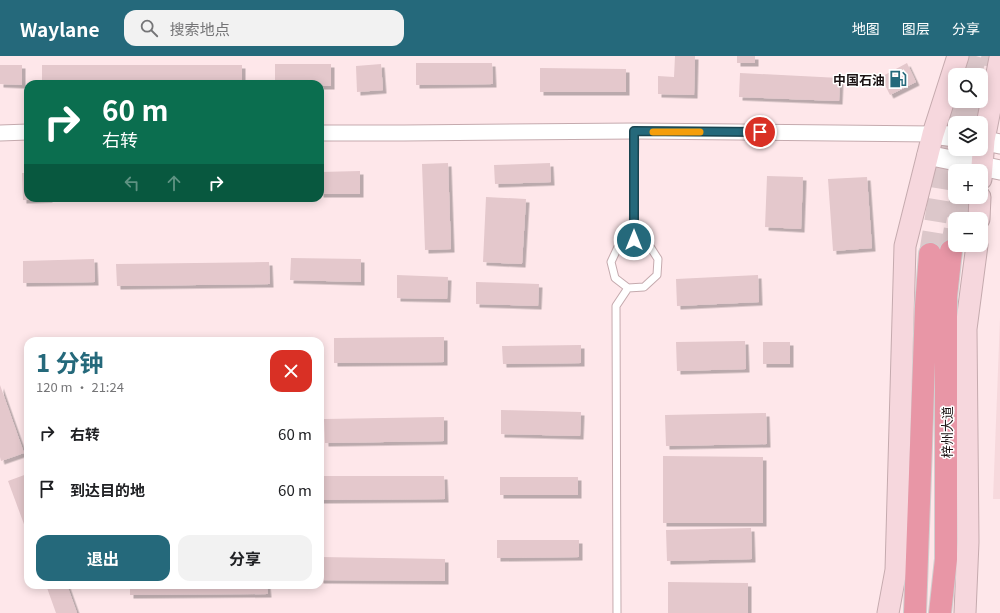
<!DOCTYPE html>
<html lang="zh">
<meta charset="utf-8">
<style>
body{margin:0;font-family:Georgia,"Noto Sans SC",serif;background:#f2f2f2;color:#202124;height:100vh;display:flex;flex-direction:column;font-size:15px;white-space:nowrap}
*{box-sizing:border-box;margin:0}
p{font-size:13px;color:#757577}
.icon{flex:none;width:22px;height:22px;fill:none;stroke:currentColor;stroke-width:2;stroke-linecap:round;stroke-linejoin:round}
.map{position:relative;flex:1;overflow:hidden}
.panel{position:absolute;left:24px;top:281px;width:300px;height:252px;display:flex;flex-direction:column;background:#fff;border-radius:12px;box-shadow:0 2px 10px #0003}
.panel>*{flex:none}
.guide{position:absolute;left:24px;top:24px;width:300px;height:122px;border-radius:12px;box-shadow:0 2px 10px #0003;background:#0b6e4f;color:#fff;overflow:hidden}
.tools{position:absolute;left:948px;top:12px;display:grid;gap:8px}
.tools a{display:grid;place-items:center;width:40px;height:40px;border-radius:8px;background:#fff;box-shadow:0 2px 10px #0003;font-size:20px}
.pin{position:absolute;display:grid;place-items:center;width:34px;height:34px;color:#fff;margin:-17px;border:2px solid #fff;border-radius:50%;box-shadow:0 1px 4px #0007}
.me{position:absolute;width:44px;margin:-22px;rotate:0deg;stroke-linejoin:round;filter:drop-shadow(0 0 3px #0008)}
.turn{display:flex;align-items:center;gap:14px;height:84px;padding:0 12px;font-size:18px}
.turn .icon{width:52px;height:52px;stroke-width:2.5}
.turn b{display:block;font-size:28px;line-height:34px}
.lanes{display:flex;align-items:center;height:38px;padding:0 12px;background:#0003;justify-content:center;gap:20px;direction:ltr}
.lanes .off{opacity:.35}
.round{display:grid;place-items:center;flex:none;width:42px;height:42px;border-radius:12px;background:#f2f2f2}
.head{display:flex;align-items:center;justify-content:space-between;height:68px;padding:0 12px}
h1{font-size:24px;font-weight:700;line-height:30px;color:#25697b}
.action{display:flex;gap:8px;margin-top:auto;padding:8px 12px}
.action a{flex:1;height:46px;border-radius:12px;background:#25697b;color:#fff;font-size:16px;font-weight:700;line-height:46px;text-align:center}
.action a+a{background:#f2f2f2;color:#202124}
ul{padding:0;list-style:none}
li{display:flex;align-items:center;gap:12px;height:56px;padding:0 12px}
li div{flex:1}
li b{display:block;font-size:15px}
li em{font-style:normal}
header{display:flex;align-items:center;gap:24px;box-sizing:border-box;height:56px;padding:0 20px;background:#25697b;color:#fff}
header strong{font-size:19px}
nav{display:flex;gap:22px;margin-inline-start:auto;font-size:14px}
.search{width:280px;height:36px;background:#f2f2f2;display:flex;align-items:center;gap:10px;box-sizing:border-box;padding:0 14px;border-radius:12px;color:#757577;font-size:15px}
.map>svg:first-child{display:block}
</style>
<header>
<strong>Waylane</strong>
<div class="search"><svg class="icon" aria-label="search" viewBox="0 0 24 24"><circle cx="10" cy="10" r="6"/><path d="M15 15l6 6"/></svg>搜索地点</div>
<nav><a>地图</a><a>图层</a><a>分享</a></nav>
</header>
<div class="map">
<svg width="1000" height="557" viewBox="0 0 1000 557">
<defs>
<filter id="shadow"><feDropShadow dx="3.5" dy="3.5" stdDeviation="0" flood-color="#0004"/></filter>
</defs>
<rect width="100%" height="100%" fill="#fee7ea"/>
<path fill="#f7d9dd" d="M 1000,262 L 1000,443 L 993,443 Z"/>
<path fill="#e4c8cc" filter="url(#shadow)" d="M 675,0 L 695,0 L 694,39 L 658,38 L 658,20 L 674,21 Z
M 737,0 L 755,0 L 755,7 L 737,7 Z
M 416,7 L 492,7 L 493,28 L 416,29 Z
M 907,7 L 916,26 L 890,39 L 881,21 Z
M 275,8 L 331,8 L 331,30 L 320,30 L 320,28 L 275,28 Z
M 381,8 L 383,34 L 357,36 L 356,10 Z
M 0,9 L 22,9 L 22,29 L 0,28 Z
M 42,9 L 242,9 L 242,28 L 42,28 Z
M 540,12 L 626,13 L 626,36 L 540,36 Z
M 740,17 L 840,22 L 839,45 L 739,41 Z
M 448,107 L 451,193 L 425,194 L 422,108 Z
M 550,107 L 551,126 L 495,128 L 494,109 Z
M 360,115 L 360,138 L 320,138 L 320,116 Z
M 22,117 L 28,117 L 28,142 L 49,142 L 49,143 L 23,144 Z
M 767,120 L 803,121 L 801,173 L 765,171 Z
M 867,121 L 872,192 L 833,195 L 828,123 Z
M 486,141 L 526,143 L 522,208 L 483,206 Z
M 291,202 L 361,203 L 361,226 L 290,224 Z
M 94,203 L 95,226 L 23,227 L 23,205 Z
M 269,206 L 270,228 L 117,230 L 116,208 Z
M 397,219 L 448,221 L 447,243 L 397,242 Z
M 758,219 L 759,246 L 677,250 L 676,223 Z
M 476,226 L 539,228 L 538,250 L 476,248 Z
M 444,281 L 444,306 L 334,307 L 334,282 Z
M 291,283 L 291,285 L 269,285 L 269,284 Z
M 745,285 L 746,313 L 677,315 L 676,286 Z
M 763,286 L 790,286 L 790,308 L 763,308 Z
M 581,289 L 581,307 L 503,308 L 502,290 Z
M 0,329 L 24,397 L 1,405 L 0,401 Z
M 501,354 L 581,356 L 580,380 L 501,378 Z
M 766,357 L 767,388 L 666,390 L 665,359 Z
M 444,361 L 444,385 L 325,387 L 324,363 Z
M 663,400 L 763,401 L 763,467 L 663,467 Z
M 27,418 L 28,422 L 28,479 L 8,425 Z
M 320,420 L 444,420 L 445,443 L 320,444 Z
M 500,421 L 578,421 L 578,439 L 500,439 Z
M 751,472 L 752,503 L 667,505 L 666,474 Z
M 497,484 L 579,484 L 579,501 L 497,502 Z
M 320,501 L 445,503 L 445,525 L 320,524 Z
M 668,526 L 748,527 L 748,557 L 668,557 Z
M 46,529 L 67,529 L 77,557 L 56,557 Z
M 130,529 L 267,529 L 268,538 L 130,539 Z"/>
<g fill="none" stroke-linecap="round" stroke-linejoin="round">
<path stroke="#dcc7ca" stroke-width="22" stroke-dasharray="22 11" stroke-linecap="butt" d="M 970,19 L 976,0
M 981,43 L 985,25 L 993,0
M 957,67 L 963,45
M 976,67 L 980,45
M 966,115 L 970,93
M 957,163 L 961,141
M 951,195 L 955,172
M 930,198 L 942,124 L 955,74"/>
<g stroke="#c5aaae" stroke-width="9">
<path id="service" d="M 633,184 L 649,189 L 658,203 L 657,219 L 644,231 L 628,232 L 615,222 L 611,206 L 618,191 Z
M 633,184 L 635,75
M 617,557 L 616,250 L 628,232"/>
</g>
<g stroke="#c5aaae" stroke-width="17">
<path id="minor" d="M 0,77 L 28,76
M 320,77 L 404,77 L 635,75 L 933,78"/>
</g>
<g stroke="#c5aaae" stroke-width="21">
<path id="tertiary" d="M 933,78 L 955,81
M 981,84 L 1000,88
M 927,99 L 1000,114"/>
</g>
<g stroke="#c5aaae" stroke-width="23">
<path id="secondary" d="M 981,123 L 984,84 L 1000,2
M 979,163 L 980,141
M 888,557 L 896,514 L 905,190 L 933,78 L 958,0
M 965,557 L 968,486 L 966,273 L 977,189"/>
</g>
<g stroke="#d1d0d0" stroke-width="24">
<path id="trunk" d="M 915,557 L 926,250 L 930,198
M 940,557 L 946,503 L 946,241 L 951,195"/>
</g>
<use href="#service" stroke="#fff" stroke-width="7"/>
<use href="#minor" stroke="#fff" stroke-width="15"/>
<use href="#tertiary" stroke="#fff" stroke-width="19"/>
<use href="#secondary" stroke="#f6d7dd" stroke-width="21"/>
<use href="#trunk" stroke="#e896a6" stroke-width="22"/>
</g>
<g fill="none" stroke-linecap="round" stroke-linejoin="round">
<g stroke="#184450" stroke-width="10">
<path id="route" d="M 634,184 L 634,75 L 760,76"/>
</g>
<use href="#route" stroke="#25697b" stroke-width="7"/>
<path stroke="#f59e0b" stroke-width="7" d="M 653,76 L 700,76"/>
</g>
<defs>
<g id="fuel-bare" transform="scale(1.38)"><path d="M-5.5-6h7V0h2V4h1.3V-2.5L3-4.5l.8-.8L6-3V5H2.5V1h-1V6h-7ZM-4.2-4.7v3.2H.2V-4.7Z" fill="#25697b" stroke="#fff" stroke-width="2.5" paint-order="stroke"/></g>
</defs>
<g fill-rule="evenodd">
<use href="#fuel-bare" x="898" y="23"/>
</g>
<g text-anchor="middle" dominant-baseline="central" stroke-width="3" stroke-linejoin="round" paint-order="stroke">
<g font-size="13" font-weight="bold" fill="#1b1213" stroke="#fff" text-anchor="end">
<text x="885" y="23">中国石油</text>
</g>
<g font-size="13" fill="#1b1213" stroke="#fff">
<text transform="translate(946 376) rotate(-90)">梓州大道</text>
</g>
</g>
</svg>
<div class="tools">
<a><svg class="icon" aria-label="search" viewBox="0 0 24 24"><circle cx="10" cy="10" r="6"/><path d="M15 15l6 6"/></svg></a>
<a><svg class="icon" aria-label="layers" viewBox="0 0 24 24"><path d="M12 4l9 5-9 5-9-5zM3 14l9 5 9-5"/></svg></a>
<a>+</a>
<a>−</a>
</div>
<div class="pin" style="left:760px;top:76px;background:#d93025"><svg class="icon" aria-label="arrive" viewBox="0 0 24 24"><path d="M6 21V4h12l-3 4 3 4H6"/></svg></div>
<svg class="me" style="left:634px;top:184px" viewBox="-20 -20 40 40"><circle r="17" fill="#25697b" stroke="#fff" stroke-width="3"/><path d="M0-11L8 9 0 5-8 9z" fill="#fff"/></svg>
<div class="guide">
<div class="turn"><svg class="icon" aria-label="right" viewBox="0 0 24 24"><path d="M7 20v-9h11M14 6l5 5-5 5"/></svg><div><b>60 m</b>右转</div></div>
<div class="lanes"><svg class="icon off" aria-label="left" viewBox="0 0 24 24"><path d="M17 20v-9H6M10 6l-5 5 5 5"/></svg><svg class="icon off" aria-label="ahead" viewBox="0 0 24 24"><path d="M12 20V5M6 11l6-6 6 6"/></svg><svg class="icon" aria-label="right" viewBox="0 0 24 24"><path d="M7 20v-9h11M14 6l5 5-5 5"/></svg></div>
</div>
<section class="panel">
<div class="head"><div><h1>1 分钟</h1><p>120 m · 21:24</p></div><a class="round" style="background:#d93025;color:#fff"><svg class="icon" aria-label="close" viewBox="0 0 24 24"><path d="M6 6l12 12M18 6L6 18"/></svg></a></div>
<ul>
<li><svg class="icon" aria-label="right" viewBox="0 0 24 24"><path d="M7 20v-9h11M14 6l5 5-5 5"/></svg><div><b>右转</b></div><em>60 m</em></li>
<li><svg class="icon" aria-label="arrive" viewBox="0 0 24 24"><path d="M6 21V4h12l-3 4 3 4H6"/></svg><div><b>到达目的地</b></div><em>60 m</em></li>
</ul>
<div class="action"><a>退出</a><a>分享</a></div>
</section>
</div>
